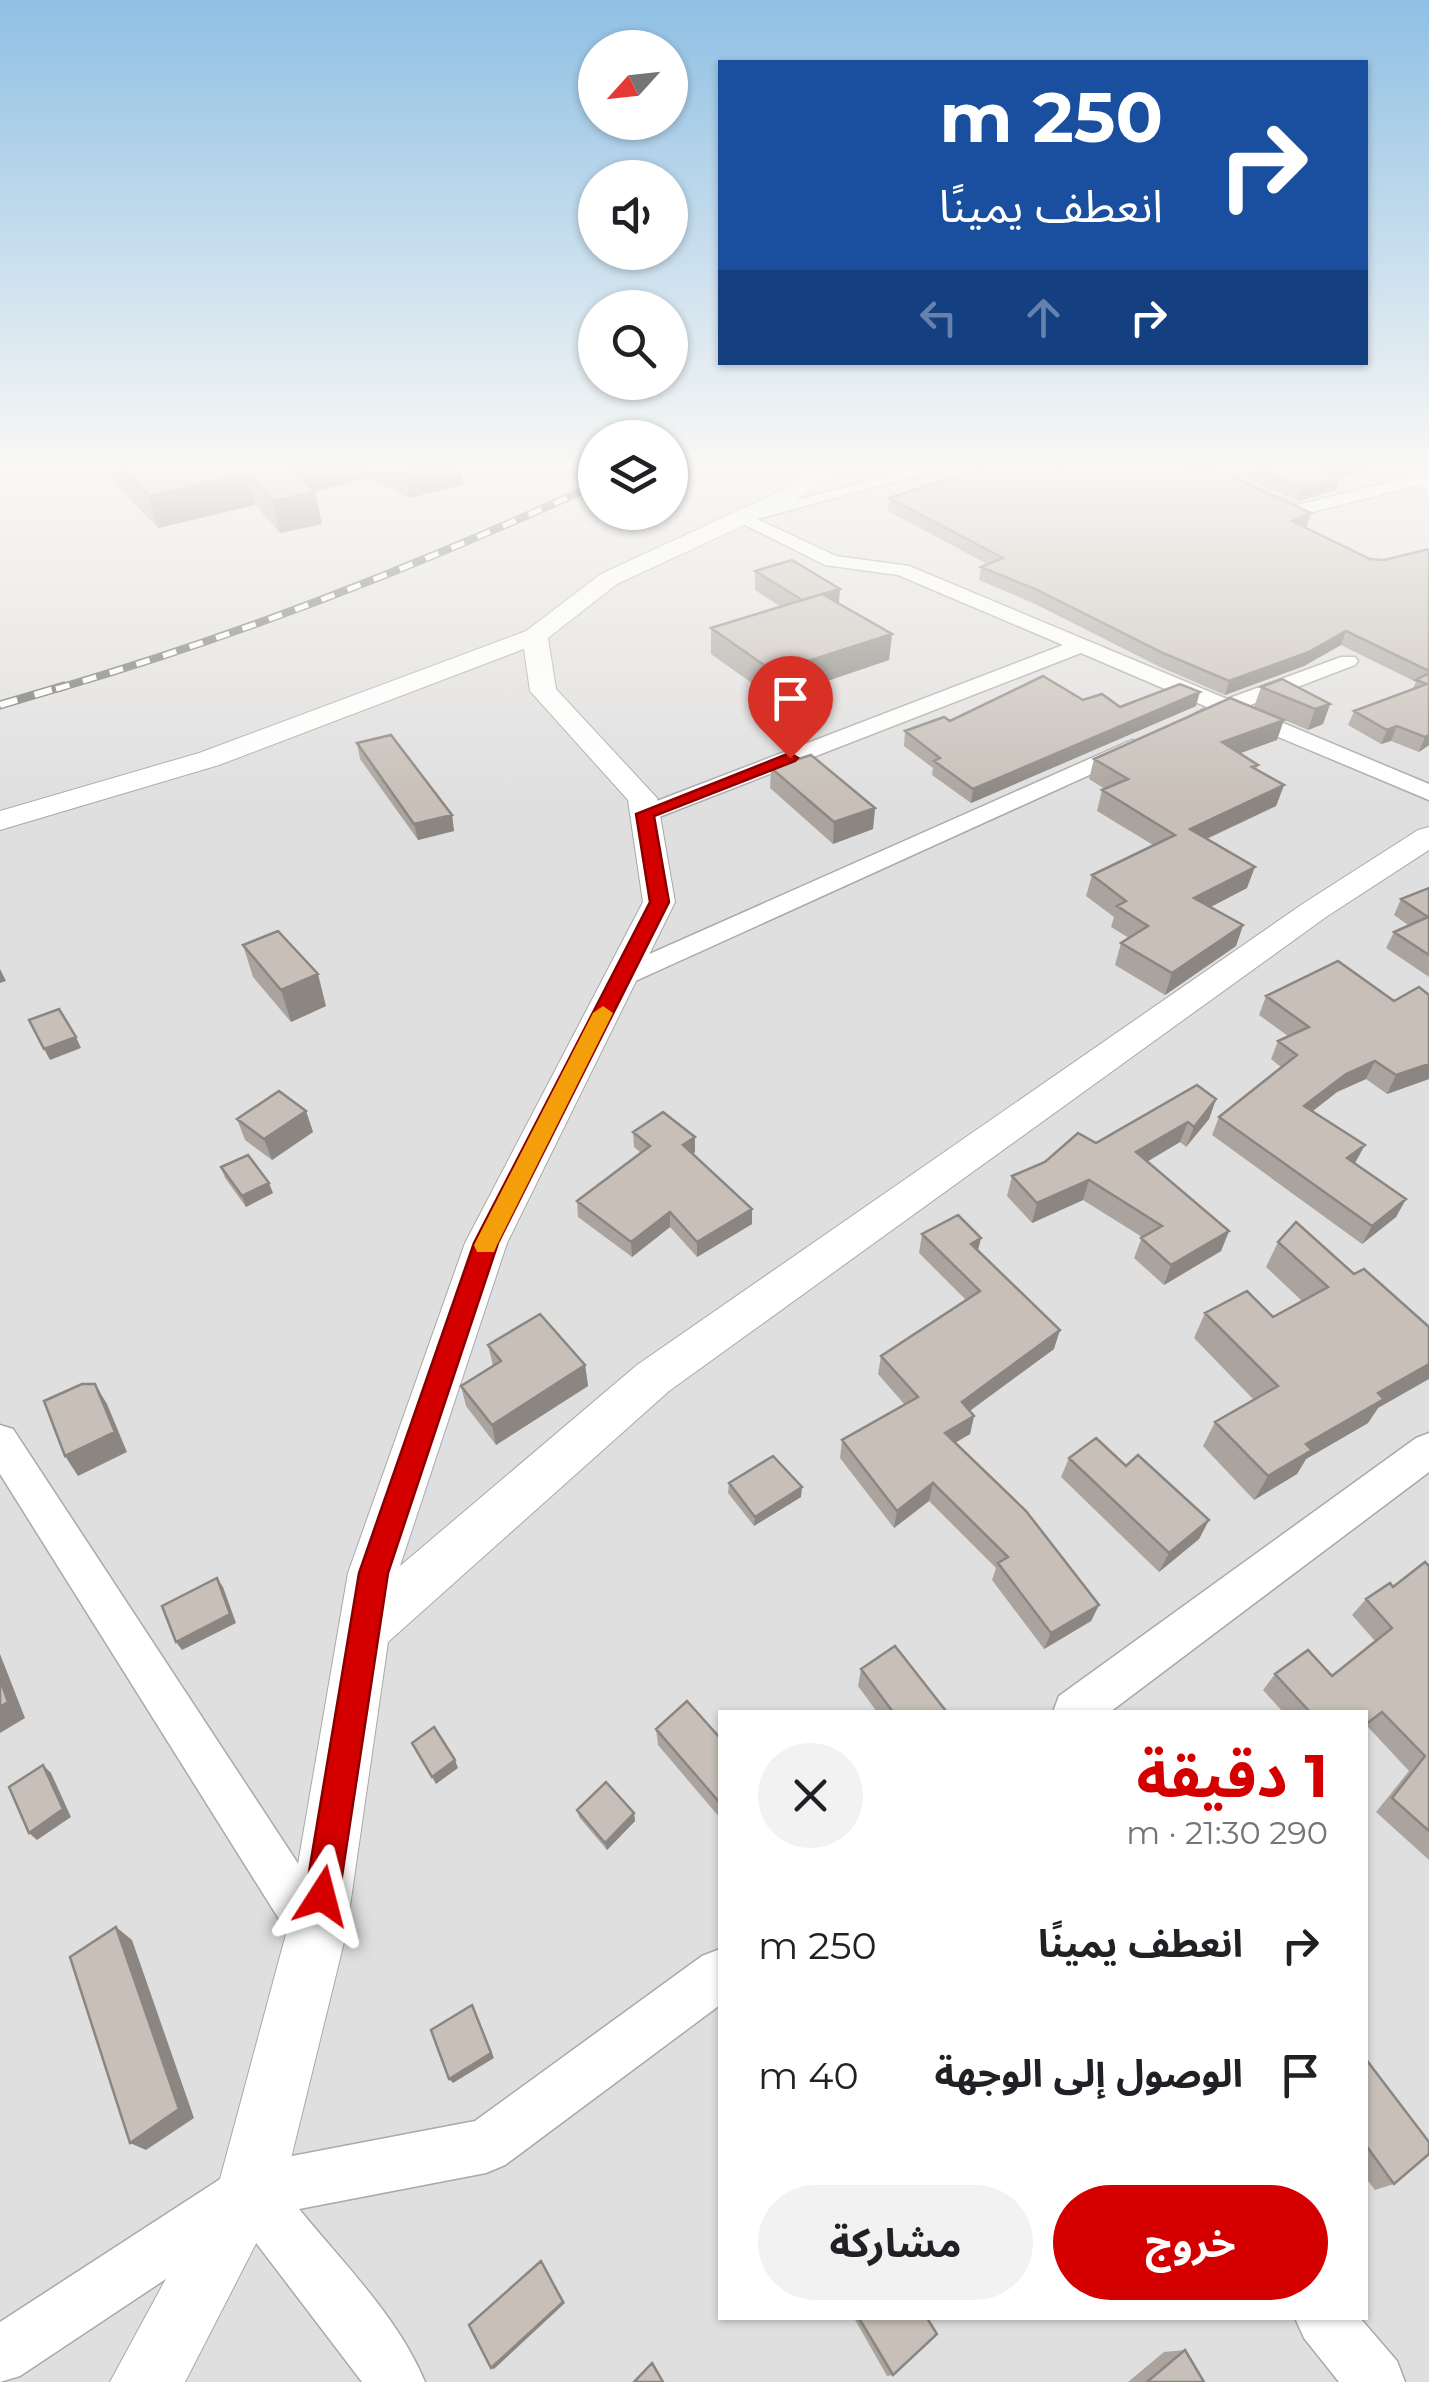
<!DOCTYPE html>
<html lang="ar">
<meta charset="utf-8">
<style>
body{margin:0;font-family:Montserrat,"Noto Sans Arabic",sans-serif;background:#f2f2f2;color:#202124;direction:rtl;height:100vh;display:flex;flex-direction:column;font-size:38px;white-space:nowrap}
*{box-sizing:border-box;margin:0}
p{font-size:32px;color:#757577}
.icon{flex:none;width:55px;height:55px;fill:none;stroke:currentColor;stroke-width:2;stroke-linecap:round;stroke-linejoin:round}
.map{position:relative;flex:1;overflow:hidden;direction:ltr}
.details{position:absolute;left:718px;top:1710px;width:650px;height:610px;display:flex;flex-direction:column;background:#fff;border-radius:0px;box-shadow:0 2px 8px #0004;direction:rtl}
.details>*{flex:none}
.hud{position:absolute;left:718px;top:60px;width:650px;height:305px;border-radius:0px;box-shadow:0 2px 8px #0004;direction:rtl;background:#1a4fa0;color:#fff;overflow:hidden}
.needle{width:65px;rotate:243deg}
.buttons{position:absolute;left:578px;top:30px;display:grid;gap:20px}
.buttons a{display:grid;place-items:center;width:110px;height:110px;border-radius:50%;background:#fff;box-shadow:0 2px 8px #0004;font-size:50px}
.pin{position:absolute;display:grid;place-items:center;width:85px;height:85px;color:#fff;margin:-102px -42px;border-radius:50% 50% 50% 0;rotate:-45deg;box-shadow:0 0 10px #0007}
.pin .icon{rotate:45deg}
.me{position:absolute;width:110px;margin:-55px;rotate:9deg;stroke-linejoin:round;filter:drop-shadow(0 0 8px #0008)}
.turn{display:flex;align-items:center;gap:35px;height:210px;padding:0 40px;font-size:45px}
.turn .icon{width:130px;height:130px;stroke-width:2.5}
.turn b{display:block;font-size:70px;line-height:85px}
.lanes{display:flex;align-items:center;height:95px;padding:0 40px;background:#0003;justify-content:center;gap:50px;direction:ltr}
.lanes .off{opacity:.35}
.round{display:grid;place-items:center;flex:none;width:105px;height:105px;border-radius:52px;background:#f2f2f2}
.overview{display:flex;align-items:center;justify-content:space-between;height:170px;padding:0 40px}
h1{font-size:60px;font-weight:700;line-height:75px;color:#d40000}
.primary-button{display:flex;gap:20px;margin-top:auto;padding:20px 40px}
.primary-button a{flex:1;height:115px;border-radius:60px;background:#d40000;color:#fff;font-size:40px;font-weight:700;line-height:115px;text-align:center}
.primary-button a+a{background:#f2f2f2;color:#202124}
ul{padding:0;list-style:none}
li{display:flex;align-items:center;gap:30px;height:130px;padding:0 40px}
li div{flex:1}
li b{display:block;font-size:38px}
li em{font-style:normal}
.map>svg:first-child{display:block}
</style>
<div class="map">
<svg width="1429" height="2382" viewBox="0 0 1429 2382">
<rect width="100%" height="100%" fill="#f2efe9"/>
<path fill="#e0dfdf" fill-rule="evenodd" d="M 0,469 L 595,469 L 595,512 L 670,512 L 670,469 L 1429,469 L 1429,2382 L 0,2382 ZM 720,1712 L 1365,1712 L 1365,2318 L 720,2318 Z"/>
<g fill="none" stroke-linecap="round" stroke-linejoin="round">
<g stroke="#a9a9a9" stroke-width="3">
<path id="minor" d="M 912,469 L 941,469 L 757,519 L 836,556 L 909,566 L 1227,699 L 1341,657 L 1355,657 L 1358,661 L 1355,665 L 1245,707 L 1429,784 L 1429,800 L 1226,715 L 1200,724 L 1192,722 L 1189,717 L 1207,707 L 1081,653 L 654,819 L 636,819 L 633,814 L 636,809 L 1063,645 L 898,575 L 825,565 L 731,518 Z
M 1189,469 L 1212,469 L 1298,505 L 1417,475 L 1429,479 L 1429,490 L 1416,486 L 1296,516 Z
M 1132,740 L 1140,742 L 1143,747 L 1140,752 L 631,983 L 611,983 L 607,977 L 611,971 Z
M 0,1425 L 13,1429 L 333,1917 L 340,1934 L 333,1951 L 316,1958 L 299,1951 L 0,1474 Z
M 1429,1433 L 1429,1472 L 1110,1712 L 1053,1712 L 1059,1696 L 1416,1438 Z
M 720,1949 L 720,2005 L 505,2165 L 486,2173 L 299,2209 C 343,2263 398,2317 425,2382 L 362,2382 L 244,2227 L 20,2376 L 0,2382 L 0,2322 L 231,2172 L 250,2164 L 475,2121 L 702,1956 Z
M 1295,2318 L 1360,2318 L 1397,2361 L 1405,2382 L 1339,2382 L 1304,2338 Z"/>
</g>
<g stroke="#a9a9a9" stroke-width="2">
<path id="tertiary" d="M 814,469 L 839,469 L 792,503 L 617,584 L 548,638 L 556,689 L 657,798 L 675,902 L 507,1243 L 400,1566 L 637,1365 L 1304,903 L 1418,830 L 1429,827 L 1429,850 L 1326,917 L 669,1391 L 388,1642 L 346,1934 L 283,2191 L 185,2382 L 110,2382 L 220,2179 L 286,1934 L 348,1573 L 465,1243 L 643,902 L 628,800 L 530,691 L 524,649 L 219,765 L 0,830 L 0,811 L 199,753 L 526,631 L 601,574 L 776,493 Z"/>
</g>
<use href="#minor" fill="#fff" fill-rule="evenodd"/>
<use href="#tertiary" fill="#fff" fill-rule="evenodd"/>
<g stroke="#707070" stroke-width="8">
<path id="rail-far1" d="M 56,689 C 241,635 420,565 595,485"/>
</g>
<g stroke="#707070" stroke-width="9">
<path id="rail" d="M 0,705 L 64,686"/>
</g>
<use href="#rail-far1" stroke="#fff" stroke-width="5" stroke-dasharray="14" stroke-linecap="butt"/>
<use href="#rail" stroke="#fff" stroke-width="6" stroke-dasharray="18" stroke-linecap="butt"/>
</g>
<path fill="#aba49e" d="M 108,469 L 461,469 L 463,485 L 409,498 L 369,478 L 314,491 L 322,524 L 280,533 L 255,505 L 158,528 L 111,479 Z
M 1222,469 L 1376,469 L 1340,478 L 1336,490 L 1298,501 Z
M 1043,475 L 1307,526 L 1304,527 L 1370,559 L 1384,560 L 1429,549 L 1429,745 L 1419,752 L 1391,741 L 1381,744 L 1348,725 L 1354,711 L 1412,690 L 1416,682 L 1341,645 L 1304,666 L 1225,695 L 1160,667 L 1033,603 L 979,580 L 981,567 L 987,564 L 888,511 L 889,498 Z
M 755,571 L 840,589 L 839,604 L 892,634 L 889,660 L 774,699 L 711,654 L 711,628 L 781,607 L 755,590 Z
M 1261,687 L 1330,704 L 1323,724 L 1308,730 L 1254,707 Z
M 1083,700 L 1120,707 L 1196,706 L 971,803 L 932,775 L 933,768 L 904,746 L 905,731 L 950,721 Z
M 1277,740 L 1240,753 L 1258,765 L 1256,769 L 1284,785 L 1276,806 L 1207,839 L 1247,888 L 1211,907 L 1243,925 L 1236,946 L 1165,995 L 1115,965 L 1121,943 L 1129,938 L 1111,927 L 1114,917 L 1086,896 L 1092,875 L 1153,845 L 1097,811 L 1102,790 L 1105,789 L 1089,779 L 1094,759 Z
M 357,743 L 452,815 L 454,831 L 418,840 L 360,759 Z
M 771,768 L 875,808 L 873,829 L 833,844 L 770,788 Z
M 1429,888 L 1429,977 L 1386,948 L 1394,932 L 1408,925 L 1394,915 L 1401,899 Z
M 243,945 L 326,1006 L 291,1022 L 253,977 Z
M 1266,996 L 1429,1079 L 1387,1094 L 1366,1079 L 1337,1092 L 1313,1111 L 1354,1164 L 1406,1199 L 1396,1217 L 1362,1244 L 1212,1135 L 1219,1117 L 1282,1068 L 1271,1059 L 1278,1041 L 1288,1036 L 1259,1015 Z
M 1216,1099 L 1209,1119 L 1186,1147 L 1180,1142 L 1147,1161 L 1229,1231 L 1221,1251 L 1164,1285 L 1134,1258 L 1142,1237 L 1083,1200 L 1032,1223 L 1007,1196 L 1012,1176 Z
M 306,1111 L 313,1132 L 272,1160 L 245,1140 L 237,1119 Z
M 633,1132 L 695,1137 L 695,1152 L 693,1154 L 752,1224 L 697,1257 L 670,1227 L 632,1257 L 578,1217 L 577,1201 L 641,1153 L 634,1147 Z
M 221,1167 L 273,1193 L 246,1207 L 225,1178 Z
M 922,1234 L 981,1238 L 978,1250 L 1054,1349 L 970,1411 L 974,1416 L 970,1434 L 955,1443 L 1099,1605 L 1091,1621 L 1044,1649 L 992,1580 L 996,1568 L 929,1501 L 894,1528 L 840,1458 L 842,1440 L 905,1405 L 878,1374 L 881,1356 L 966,1300 L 919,1253 Z
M 1278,1242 L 1354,1274 L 1378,1408 L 1368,1423 L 1306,1459 L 1297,1474 L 1254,1500 L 1203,1446 L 1215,1422 L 1254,1400 L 1194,1338 L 1205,1313 L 1273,1317 L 1302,1301 L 1266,1267 Z
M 488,1345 L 585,1365 L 588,1386 L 496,1445 L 466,1406 L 461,1386 L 493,1366 Z
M 1069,1458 L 1126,1466 L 1209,1520 L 1199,1539 L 1159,1572 L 1061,1477 Z
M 729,1483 L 801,1497 L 754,1526 L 728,1493 Z
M 1429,1566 L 1429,1860 L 1376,1812 L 1409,1771 L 1368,1727 L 1365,1712 L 1283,1712 L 1263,1690 L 1275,1674 L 1332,1676 L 1375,1641 L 1352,1615 L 1366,1599 L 1393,1587 Z
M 861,1669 L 946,1712 L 877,1712 L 858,1686 Z
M 656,1729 L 720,1738 L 720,1818 L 658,1745 Z
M 577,1810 L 634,1813 L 635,1821 L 607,1850 L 579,1817 Z
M 1365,2058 L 1394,2184 L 1375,2190 L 1365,2177 Z
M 854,2318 L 927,2318 L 893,2375 L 887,2376 Z
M 1185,2350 L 1204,2382 L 1128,2382 L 1164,2352 Z"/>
<path fill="#8b8681" d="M 289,469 L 367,469 L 369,478 L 295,496 Z
M 405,469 L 461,469 L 463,485 L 409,498 Z
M 1329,469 L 1376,469 L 1340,478 L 1336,490 L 1298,501 L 1302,488 L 1324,470 Z
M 247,474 L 255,505 L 158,528 L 149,496 Z
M 315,492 L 322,524 L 280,533 L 273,501 Z
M 1311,513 L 1307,526 L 1288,534 L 1292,521 Z
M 840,589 L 838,608 L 802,600 Z
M 1346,631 L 1341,645 L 1304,666 L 1225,695 L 1229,681 Z
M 892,634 L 889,660 L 774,699 L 774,672 Z
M 1200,692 L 1196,706 L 971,803 L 973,789 Z
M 1330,704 L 1323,724 L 1308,730 L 1315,709 Z
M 1284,720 L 1277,740 L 1216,762 L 1222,742 Z
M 1397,726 L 1391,741 L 1381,744 L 1387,730 Z
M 1429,735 L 1429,745 L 1419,752 L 1425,737 Z
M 1284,785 L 1276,806 L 1184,849 L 1190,829 Z
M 875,808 L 873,829 L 833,844 L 834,822 Z
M 452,815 L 454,831 L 418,840 L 414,824 Z
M 1255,867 L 1247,888 L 1187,919 L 1194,898 Z
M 1243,925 L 1236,946 L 1165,995 L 1172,973 Z
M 0,969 L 6,981 L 0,983 Z
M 318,974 L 326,1006 L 291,1022 L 281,990 Z
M 76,1037 L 81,1048 L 50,1060 L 44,1049 Z
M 1375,1061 L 1366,1079 L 1337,1092 L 1296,1124 L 1304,1106 L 1346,1074 Z
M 1429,1064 L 1429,1079 L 1387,1094 L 1396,1075 Z
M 1216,1099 L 1209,1119 L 1186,1147 L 1194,1127 Z
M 306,1111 L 313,1132 L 272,1160 L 264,1139 Z
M 1188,1122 L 1180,1142 L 1130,1172 L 1136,1152 Z
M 695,1137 L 695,1152 L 684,1160 L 683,1145 Z
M 1365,1145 L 1355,1163 L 1338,1176 L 1347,1158 Z
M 1089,1180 L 1083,1200 L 1032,1223 L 1037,1203 Z
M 269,1183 L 273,1193 L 246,1207 L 242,1196 Z
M 1406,1199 L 1396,1217 L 1362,1244 L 1372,1226 Z
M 752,1209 L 752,1224 L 697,1257 L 697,1242 Z
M 670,1212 L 670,1227 L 632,1257 L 631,1242 Z
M 1229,1231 L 1221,1251 L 1164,1285 L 1171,1265 Z
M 981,1238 L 976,1257 L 971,1244 Z
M 1060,1330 L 1054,1349 L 957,1420 L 962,1402 Z
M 1429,1364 L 1429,1379 L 1378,1408 L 1368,1423 L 1306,1459 L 1297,1474 L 1254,1500 L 1268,1476 L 1306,1444 L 1378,1393 Z
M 585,1365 L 588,1386 L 496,1445 L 492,1425 Z
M 95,1384 L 107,1404 L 127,1452 L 78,1476 L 65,1456 Z
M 974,1416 L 970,1434 L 941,1451 L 945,1433 Z
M 933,1483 L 929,1501 L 894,1528 L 897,1511 Z
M 802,1487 L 801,1497 L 754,1526 L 755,1517 Z
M 1209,1520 L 1199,1539 L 1159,1572 L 1169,1553 Z
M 217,1578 L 223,1587 L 236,1623 L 182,1650 L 176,1642 Z
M 1099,1605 L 1091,1621 L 1044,1649 L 1051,1633 Z
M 0,1654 L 25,1718 L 0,1733 Z
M 455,1760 L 458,1768 L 436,1784 L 432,1777 Z
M 43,1765 L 51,1773 L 71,1817 L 37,1840 L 29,1833 Z
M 634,1813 L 635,1821 L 607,1850 L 605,1843 Z
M 116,1927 L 132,1940 L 194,2118 L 146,2150 L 130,2143 Z
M 472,2005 L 494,2058 L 453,2083 L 449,2079 Z
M 541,2261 L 565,2303 L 494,2369 L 491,2368 Z"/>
<path fill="#c7bfb8" stroke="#8b8681" stroke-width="2.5" d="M 123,469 L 292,469 L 315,492 L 273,501 L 247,474 L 149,496 Z
M 978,469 L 1032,469 L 1043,475 L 1059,469 L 1214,469 L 1311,513 L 1292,521 L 1370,559 L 1384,560 L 1429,549 L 1429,671 L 1346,631 L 1309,652 L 1229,681 L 1163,653 L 1035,589 L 981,567 L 1003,558 L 889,498 Z
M 1256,469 L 1329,469 L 1324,470 L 1340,478 L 1302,488 Z
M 792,560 L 840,589 L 802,600 L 755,571 Z
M 822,594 L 892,634 L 774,672 L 711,628 Z
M 1429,673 L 1429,735 L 1425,737 L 1397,726 L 1387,730 L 1354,711 L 1427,684 L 1416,680 Z
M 1043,676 L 1083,700 L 1102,694 L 1120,707 L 1180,684 L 1200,692 L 973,789 L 934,761 L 940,758 L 905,731 L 944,717 L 950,721 Z
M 1282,679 L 1330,704 L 1315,709 L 1261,687 Z
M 1230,698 L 1284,720 L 1222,742 L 1258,765 L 1252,767 L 1284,785 L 1190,829 L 1255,867 L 1194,898 L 1243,925 L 1172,973 L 1121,943 L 1148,926 L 1117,906 L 1126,901 L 1092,875 L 1175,835 L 1102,790 L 1128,779 L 1094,759 Z
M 391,735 L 452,815 L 414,824 L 357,743 Z
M 811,755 L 875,808 L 834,822 L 771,768 Z
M 1429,888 L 1429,955 L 1394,932 L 1428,917 L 1401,899 Z
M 278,931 L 318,974 L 281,990 L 243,945 Z
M 1338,961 L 1394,1001 L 1419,987 L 1429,995 L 1429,1064 L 1396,1075 L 1375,1061 L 1346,1074 L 1304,1106 L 1365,1145 L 1347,1158 L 1406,1199 L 1372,1226 L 1219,1117 L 1297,1055 L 1278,1041 L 1309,1027 L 1266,996 Z
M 59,1009 L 76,1037 L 44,1049 L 29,1020 Z
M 1197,1085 L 1216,1099 L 1194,1127 L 1188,1122 L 1136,1152 L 1229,1231 L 1171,1265 L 1141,1238 L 1162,1226 L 1089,1180 L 1037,1203 L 1012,1176 L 1045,1162 L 1078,1133 L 1096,1143 Z
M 279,1091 L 306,1111 L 264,1139 L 237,1119 Z
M 663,1112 L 695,1137 L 683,1145 L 752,1209 L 697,1242 L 670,1212 L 631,1242 L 577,1201 L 650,1146 L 633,1132 Z
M 248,1155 L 269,1183 L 242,1196 L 221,1167 Z
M 958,1215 L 981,1238 L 971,1244 L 1060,1330 L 962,1402 L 974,1416 L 945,1433 L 1026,1511 L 1099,1605 L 1051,1633 L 998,1563 L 1008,1557 L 933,1483 L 897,1511 L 842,1440 L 918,1397 L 881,1356 L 980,1291 L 922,1234 Z
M 1296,1222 L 1354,1274 L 1364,1269 L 1429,1327 L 1429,1364 L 1378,1393 L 1384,1399 L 1306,1444 L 1312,1450 L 1268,1476 L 1215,1422 L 1278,1386 L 1205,1313 L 1247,1291 L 1273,1317 L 1328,1287 L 1278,1242 Z
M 540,1314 L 585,1365 L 492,1425 L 461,1386 L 501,1361 L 488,1345 Z
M 82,1384 L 95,1384 L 115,1432 L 65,1456 L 44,1401 Z
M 1096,1438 L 1126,1466 L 1138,1455 L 1209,1520 L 1169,1553 L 1069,1458 Z
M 773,1456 L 802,1487 L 755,1517 L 729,1483 Z
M 1425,1562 L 1429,1566 L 1429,1831 L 1392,1798 L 1425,1756 L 1382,1712 L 1365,1725 L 1365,1712 L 1310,1712 L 1275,1674 L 1308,1650 L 1332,1676 L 1392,1628 L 1366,1599 L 1390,1583 L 1393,1587 Z
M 217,1578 L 230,1614 L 176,1642 L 162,1606 Z
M 895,1646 L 946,1711 L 893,1712 L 861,1669 Z
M 0,1679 L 8,1702 L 0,1707 Z
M 687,1701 L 720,1738 L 720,1803 L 656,1729 Z
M 434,1727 L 455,1760 L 432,1777 L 412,1743 Z
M 43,1765 L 63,1809 L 29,1833 L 9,1787 Z
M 606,1782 L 634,1813 L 605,1843 L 577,1810 Z
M 116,1927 L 179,2109 L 130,2143 L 70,1957 Z
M 472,2005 L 491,2053 L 449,2079 L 431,2030 Z
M 1365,2058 L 1429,2142 L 1429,2154 L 1394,2184 L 1365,2144 Z
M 541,2261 L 563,2302 L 491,2368 L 469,2325 Z
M 859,2318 L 927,2318 L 937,2334 L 893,2375 Z
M 1185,2350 L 1204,2382 L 1147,2382 Z
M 652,2363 L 663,2382 L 634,2382 Z"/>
<linearGradient id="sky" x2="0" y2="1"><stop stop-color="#8fc0e4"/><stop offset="0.58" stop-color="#f9f8f5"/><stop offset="1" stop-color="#f9f8f5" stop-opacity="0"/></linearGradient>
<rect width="1429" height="803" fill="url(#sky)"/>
<path fill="#d40000" stroke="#8a0000" stroke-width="2.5" d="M 790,753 L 798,758 L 795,761 L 654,816 L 669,902 L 498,1243 L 388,1573 L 339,1896 L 334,1908 L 322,1913 L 310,1908 L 305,1896 L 359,1573 L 474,1243 L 650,902 L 636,814 Z"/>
<path fill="#f59e0b" d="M 603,1006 L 613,1013 L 497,1245 L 494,1252 L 477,1252 L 474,1245 L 593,1013 Z"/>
</svg>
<div class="buttons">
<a><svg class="needle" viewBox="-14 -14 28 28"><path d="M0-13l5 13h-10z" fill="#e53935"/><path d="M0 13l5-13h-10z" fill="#757577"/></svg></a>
<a><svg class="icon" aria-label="sound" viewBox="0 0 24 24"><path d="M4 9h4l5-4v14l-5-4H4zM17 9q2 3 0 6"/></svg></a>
<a><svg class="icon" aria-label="search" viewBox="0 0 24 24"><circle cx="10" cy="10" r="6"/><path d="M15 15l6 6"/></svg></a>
<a><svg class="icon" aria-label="layers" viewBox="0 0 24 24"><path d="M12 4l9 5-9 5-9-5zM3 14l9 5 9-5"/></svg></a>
</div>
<div class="pin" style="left:790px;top:758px;background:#d93025"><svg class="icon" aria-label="arrive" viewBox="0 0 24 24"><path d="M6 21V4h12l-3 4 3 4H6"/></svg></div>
<svg class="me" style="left:322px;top:1896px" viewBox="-20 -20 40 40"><path d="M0-17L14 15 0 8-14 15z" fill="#d40000" stroke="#fff" stroke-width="4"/></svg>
<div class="hud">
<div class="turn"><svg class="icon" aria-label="right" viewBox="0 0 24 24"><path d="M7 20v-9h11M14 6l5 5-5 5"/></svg><div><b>250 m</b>انعطف يمينًا</div></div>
<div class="lanes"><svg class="icon off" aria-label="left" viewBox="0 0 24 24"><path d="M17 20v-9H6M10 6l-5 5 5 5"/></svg><svg class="icon off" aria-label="ahead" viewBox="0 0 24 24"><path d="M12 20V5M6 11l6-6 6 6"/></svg><svg class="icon" aria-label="right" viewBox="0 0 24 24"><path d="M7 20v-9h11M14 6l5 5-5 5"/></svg></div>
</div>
<section class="details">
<div class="overview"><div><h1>1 دقيقة</h1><p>290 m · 21:30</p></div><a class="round"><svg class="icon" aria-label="close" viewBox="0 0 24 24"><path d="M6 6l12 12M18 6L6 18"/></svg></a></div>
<ul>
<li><svg class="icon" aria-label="right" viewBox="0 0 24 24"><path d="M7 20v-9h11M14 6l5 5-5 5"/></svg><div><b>انعطف يمينًا</b></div><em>250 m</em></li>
<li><svg class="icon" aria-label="arrive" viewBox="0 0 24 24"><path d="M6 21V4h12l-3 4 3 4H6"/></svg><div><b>الوصول إلى الوجهة</b></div><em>40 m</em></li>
</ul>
<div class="primary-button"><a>خروج</a><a>مشاركة</a></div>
</section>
</div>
